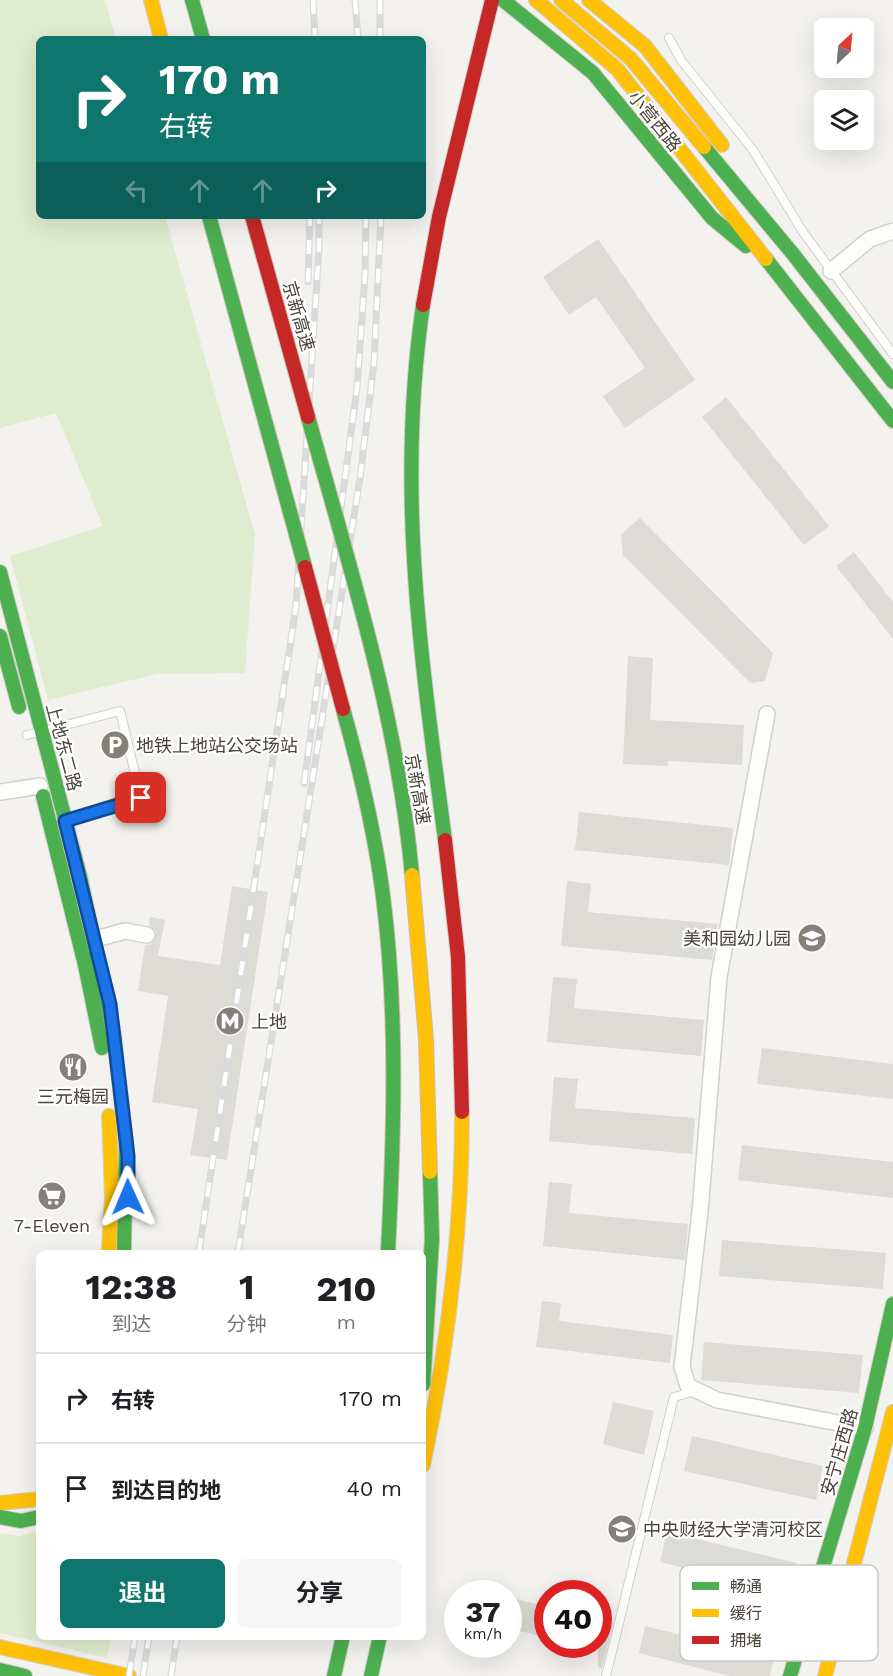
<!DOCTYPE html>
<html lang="zh">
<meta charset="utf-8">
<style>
body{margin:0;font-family:"Work Sans","Noto Sans SC",sans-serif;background:#f6f6f6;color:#202124;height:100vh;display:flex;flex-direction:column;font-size:22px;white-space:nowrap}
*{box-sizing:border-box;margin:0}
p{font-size:20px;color:#757577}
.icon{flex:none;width:33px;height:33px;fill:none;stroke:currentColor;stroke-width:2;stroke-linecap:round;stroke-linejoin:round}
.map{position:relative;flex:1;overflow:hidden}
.panel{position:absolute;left:36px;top:1250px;width:390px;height:390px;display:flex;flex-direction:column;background:#fff;border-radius:9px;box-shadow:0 6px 24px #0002}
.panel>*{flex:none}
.banner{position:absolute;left:36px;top:36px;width:390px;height:183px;border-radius:9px;box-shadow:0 6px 24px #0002;background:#0f766e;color:#fff;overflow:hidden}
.needle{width:39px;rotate:26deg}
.tools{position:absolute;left:814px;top:18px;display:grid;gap:12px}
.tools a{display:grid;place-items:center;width:60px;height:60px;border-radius:9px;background:#fff;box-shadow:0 6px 24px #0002;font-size:30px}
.speed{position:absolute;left:444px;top:1580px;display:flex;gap:12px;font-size:30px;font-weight:700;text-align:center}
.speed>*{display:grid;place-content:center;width:78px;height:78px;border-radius:50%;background:#fff;box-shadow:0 6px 24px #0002;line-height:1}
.speed small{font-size:15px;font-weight:400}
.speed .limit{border:9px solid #d22;background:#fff;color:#111}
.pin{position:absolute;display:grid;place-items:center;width:51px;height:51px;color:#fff;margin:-26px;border-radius:12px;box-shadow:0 3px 9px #0006}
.me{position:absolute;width:66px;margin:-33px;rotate:359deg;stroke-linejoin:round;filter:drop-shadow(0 0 4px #0008)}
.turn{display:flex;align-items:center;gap:21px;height:126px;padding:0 24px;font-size:27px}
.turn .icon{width:78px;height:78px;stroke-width:2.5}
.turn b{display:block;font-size:42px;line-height:51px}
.lanes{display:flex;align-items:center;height:57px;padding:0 24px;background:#0003;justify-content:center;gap:30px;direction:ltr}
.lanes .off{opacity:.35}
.eta{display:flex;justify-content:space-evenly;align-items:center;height:102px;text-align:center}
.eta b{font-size:36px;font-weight:700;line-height:42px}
.action{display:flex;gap:12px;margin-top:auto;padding:12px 24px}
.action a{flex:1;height:69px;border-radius:9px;background:#0f766e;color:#fff;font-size:24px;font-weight:700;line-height:69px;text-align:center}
.action a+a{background:#f6f6f6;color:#202124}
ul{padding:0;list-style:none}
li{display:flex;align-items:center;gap:18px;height:90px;padding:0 24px;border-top:2px solid #e0e0e0}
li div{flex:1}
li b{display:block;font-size:22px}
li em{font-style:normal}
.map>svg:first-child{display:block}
</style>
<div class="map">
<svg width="893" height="1676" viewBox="0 0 893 1676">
<rect width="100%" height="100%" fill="#f3f2ee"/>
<path fill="#e0eccf" d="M 0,0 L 105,0 L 116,39 L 39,39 L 39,216 L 165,216 L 255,535 L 245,673 L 157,674 L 48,700 L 10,556 L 103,526 L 56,413 L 0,428 Z
M 39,1531 L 39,1636 L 111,1637 L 107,1658 L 0,1633 L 0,1533 L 19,1536 Z"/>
<path fill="#dddbd6" d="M 598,239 L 695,380 L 625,428 L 603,396 L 645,368 L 596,297 L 569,315 L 543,277 Z
M 726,397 L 829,526 L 804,545 L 702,417 Z
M 640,518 L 773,653 L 765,681 L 750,683 L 623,555 L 621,534 Z
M 854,552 L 893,602 L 893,639 L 836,566 Z
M 628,656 L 653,658 L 650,720 L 744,725 L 742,765 L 668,761 L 668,766 L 623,764 Z
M 579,812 L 733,828 L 729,865 L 575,850 Z
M 567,881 L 591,884 L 588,912 L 718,924 L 712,960 L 561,946 Z
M 232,886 L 268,892 L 227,1160 L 190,1155 L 198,1109 L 152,1102 L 168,996 L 138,991 L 145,945 L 151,944 L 156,937 L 156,931 L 149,925 L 150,917 L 165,920 L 158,956 L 220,965 Z
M 553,977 L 577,979 L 574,1008 L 704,1020 L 701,1056 L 547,1042 Z
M 762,1048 L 893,1064 L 893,1099 L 757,1084 Z
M 554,1077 L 578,1079 L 575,1108 L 695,1118 L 692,1154 L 549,1141 Z
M 742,1145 L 893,1162 L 893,1198 L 738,1180 Z
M 549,1182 L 572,1184 L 569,1213 L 688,1224 L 685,1260 L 543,1246 Z
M 722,1240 L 886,1253 L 883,1289 L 719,1276 Z
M 542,1301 L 561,1303 L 559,1321 L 673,1335 L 670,1363 L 536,1347 Z
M 704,1342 L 863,1355 L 859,1393 L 701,1380 Z
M 613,1402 L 654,1411 L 644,1455 L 603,1444 Z
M 692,1436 L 823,1466 L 816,1500 L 684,1471 Z
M 667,1532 L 797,1563 L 790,1594 L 660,1562 Z
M 508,1597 L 548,1607 L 548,1638 L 508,1628 Z
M 598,1620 L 613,1623 L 602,1668 L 598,1667 Z
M 645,1626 L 774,1658 L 770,1676 L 730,1676 L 639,1653 Z"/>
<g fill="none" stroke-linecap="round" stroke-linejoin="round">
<g stroke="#d1d0cb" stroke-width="10">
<path id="lane" d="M 669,38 L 681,60 L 753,150 L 803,232 L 893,354
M 27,735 L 120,711 L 141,798 L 68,821
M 606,1676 L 674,1397 L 696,1391"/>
</g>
<g stroke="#d1d0cb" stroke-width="18">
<path id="street" d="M 831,271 L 870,239 L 893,231
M 767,714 L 719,977 L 700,1212 L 682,1367 L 688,1386 L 717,1400 L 865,1428
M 0,792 L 40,786
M 96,939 L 125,931 L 147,935"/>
</g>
<g stroke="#d2cfc5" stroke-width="16">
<path id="fast" d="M 192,0 L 203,39
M 503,0 L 593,73 L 712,218 L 746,246
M 704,147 L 793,254 L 893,382
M 766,259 L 893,421
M 423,305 C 396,490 421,658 445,840
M 0,572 L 80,876 L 114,1035 L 126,1143 L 124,1252
M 0,636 L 19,707
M 43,796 L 85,965 L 102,1048
M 0,1517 L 21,1521 L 39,1517
M 0,1670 L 25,1676
M 334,1676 L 343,1636
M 371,1676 L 380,1636
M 790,1676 L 865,1428 L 893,1304"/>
</g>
<g stroke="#d2cfc5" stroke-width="16">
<path id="slow" d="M 151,0 L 161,39
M 536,0 L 617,69 L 766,259
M 561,0 L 631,59 L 704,147
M 589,0 L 645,46 L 722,145
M 109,1116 L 112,1197 L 109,1248
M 423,1465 C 448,1348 462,1231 462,1112
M 0,1503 L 39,1499
M 0,1647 L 129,1676
M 825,1676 L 893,1412"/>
</g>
<g stroke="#d2cfc5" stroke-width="16">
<path id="jam" d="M 423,305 L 439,217 L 492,0
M 445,840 L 458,957 L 462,1112"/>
</g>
<use href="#lane" stroke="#fdfdfc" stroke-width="8"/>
<use href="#street" stroke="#fdfdfc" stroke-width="15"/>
<use href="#fast" stroke="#4caf50" stroke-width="14"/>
<use href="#slow" stroke="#ffc107" stroke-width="14"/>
<use href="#jam" stroke="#c62828" stroke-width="14"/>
<g stroke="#dadada" stroke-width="7">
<path id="rail" d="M 313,0 L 315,39
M 355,0 L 358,39
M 380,0 L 380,39
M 308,282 L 310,216
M 304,784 L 357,388 L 365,275 L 366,216
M 199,1252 L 296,606 L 319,248 L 319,216
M 238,1252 L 360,478 L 374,362 L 381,216
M 129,1676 L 135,1636
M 143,1676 L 149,1636
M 171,1676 L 177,1636"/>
</g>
<use href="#rail" stroke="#fff" stroke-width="4.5" stroke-dasharray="14" stroke-linecap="butt"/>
<g stroke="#cabfaa" stroke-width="16" stroke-linecap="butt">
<path id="fast-bridge" d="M 209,216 L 305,567
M 308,417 C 350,568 398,719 412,875
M 343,709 C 360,770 375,833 383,896 C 398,1013 394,1134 388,1252
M 423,1385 L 432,1239 L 430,1172"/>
</g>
<g stroke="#cabfaa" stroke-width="16" stroke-linecap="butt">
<path id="slow-bridge" d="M 412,875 L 426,1039 L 430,1172"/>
</g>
<g stroke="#cabfaa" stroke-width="16" stroke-linecap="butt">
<path id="jam-bridge" d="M 252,216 L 308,417
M 305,567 L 343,709"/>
</g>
<use href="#fast-bridge" stroke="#4caf50" stroke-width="14"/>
<use href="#slow-bridge" stroke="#ffc107" stroke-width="14"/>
<use href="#jam-bridge" stroke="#c62828" stroke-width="14"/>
</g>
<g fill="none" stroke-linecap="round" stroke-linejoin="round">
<g stroke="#114b97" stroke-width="15">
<path id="route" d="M 128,1197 L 128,1156 L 110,1004 L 65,821 L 141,798"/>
</g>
<use href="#route" stroke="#1a73e8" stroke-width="10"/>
</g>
<defs>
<g id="parking-disc" transform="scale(1.5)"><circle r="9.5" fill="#858178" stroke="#fff"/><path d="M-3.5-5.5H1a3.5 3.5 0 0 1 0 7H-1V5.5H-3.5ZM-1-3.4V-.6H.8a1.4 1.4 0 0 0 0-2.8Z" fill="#fff"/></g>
<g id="school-disc" transform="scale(1.5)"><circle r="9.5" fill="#858178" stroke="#fff"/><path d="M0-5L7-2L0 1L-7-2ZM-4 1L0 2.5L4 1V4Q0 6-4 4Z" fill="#fff"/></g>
<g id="metro-disc" transform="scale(1.5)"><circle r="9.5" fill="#858178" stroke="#fff"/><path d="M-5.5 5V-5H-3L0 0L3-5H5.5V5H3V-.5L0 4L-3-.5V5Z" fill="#fff"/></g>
<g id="restaurant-disc" transform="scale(1.5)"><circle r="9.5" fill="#858178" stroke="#fff"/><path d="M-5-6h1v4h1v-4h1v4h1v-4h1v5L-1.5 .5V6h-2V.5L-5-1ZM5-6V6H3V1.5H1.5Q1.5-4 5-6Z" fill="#fff"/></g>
<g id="supermarket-disc" transform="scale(1.5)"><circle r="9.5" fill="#858178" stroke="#fff"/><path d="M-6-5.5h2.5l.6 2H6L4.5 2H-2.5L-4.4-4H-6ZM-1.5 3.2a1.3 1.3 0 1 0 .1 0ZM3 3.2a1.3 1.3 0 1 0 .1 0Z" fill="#fff"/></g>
<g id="university-disc" transform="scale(1.5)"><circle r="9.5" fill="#858178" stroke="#fff"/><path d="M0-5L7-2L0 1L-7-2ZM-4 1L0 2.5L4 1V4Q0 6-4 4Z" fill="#fff"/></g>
</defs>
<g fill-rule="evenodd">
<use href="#parking-disc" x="115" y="745"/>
<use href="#school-disc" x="812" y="938"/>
<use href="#metro-disc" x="230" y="1021"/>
<use href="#restaurant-disc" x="73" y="1067"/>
<use href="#supermarket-disc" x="52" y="1196"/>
<use href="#university-disc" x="622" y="1529"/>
</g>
<g text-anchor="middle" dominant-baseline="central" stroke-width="4.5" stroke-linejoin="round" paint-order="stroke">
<g font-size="18" fill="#4a4439" stroke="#fff">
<text transform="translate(655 121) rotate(51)">小营西路</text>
<text transform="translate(299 316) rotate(74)">京新高速</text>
<text transform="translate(64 747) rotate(75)">上地东二路</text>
<text transform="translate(418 789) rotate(80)">京新高速</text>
<text transform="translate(839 1452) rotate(-74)">安宁庄西路</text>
</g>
<g font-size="18" fill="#4a4439" stroke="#fff" text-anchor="start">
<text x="136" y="745">地铁上地站公交场站</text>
<text x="791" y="938" text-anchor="end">美和园幼儿园</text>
<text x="251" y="1021">上地</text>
<text x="73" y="1096" text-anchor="middle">三元梅园</text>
<text x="52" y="1225" text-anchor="middle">7-Eleven</text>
<text x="643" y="1529">中央财经大学清河校区</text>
</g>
</g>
<rect x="680" y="1565" width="198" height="96" rx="9" fill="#fff" stroke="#c9c7c4" stroke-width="1.5"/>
<rect x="692" y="1582" width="27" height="8" fill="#4caf50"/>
<rect x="692" y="1609" width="27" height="8" fill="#ffc107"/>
<rect x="692" y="1636" width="27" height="8" fill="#c62828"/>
<g font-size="16" fill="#4a4439">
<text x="730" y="1592">畅通</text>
<text x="730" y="1619">缓行</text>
<text x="730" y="1646">拥堵</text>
</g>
</svg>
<div class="tools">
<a><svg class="needle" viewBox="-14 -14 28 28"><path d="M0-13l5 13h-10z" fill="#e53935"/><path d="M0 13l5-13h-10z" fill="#757577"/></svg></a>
<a><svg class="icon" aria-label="layers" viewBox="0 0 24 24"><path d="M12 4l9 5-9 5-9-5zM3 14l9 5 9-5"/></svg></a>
</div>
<div class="speed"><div>37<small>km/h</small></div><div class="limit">40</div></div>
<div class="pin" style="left:141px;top:798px;background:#d93025"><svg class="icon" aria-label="arrive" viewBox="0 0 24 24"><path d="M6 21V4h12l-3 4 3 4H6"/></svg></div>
<svg class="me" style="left:128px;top:1197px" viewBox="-20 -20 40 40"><path d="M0-17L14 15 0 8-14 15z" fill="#1a73e8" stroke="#fff" stroke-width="4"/></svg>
<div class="banner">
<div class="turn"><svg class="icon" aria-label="right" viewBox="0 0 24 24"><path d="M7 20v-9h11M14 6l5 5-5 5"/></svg><div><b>170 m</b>右转</div></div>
<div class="lanes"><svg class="icon off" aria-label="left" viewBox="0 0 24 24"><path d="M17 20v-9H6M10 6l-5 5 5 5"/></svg><svg class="icon off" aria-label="ahead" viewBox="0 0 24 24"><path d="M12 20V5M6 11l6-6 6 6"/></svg><svg class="icon off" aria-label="ahead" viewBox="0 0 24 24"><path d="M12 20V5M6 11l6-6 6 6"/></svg><svg class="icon" aria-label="right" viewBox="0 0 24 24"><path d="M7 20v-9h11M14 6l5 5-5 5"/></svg></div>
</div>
<section class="panel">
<div class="eta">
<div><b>12:38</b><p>到达</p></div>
<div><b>1</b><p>分钟</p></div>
<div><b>210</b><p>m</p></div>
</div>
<ul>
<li><svg class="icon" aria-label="right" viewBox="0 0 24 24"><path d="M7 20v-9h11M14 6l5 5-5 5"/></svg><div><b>右转</b></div><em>170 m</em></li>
<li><svg class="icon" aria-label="arrive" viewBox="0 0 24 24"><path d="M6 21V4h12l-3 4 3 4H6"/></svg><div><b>到达目的地</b></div><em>40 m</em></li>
</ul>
<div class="action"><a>退出</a><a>分享</a></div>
</section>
</div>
